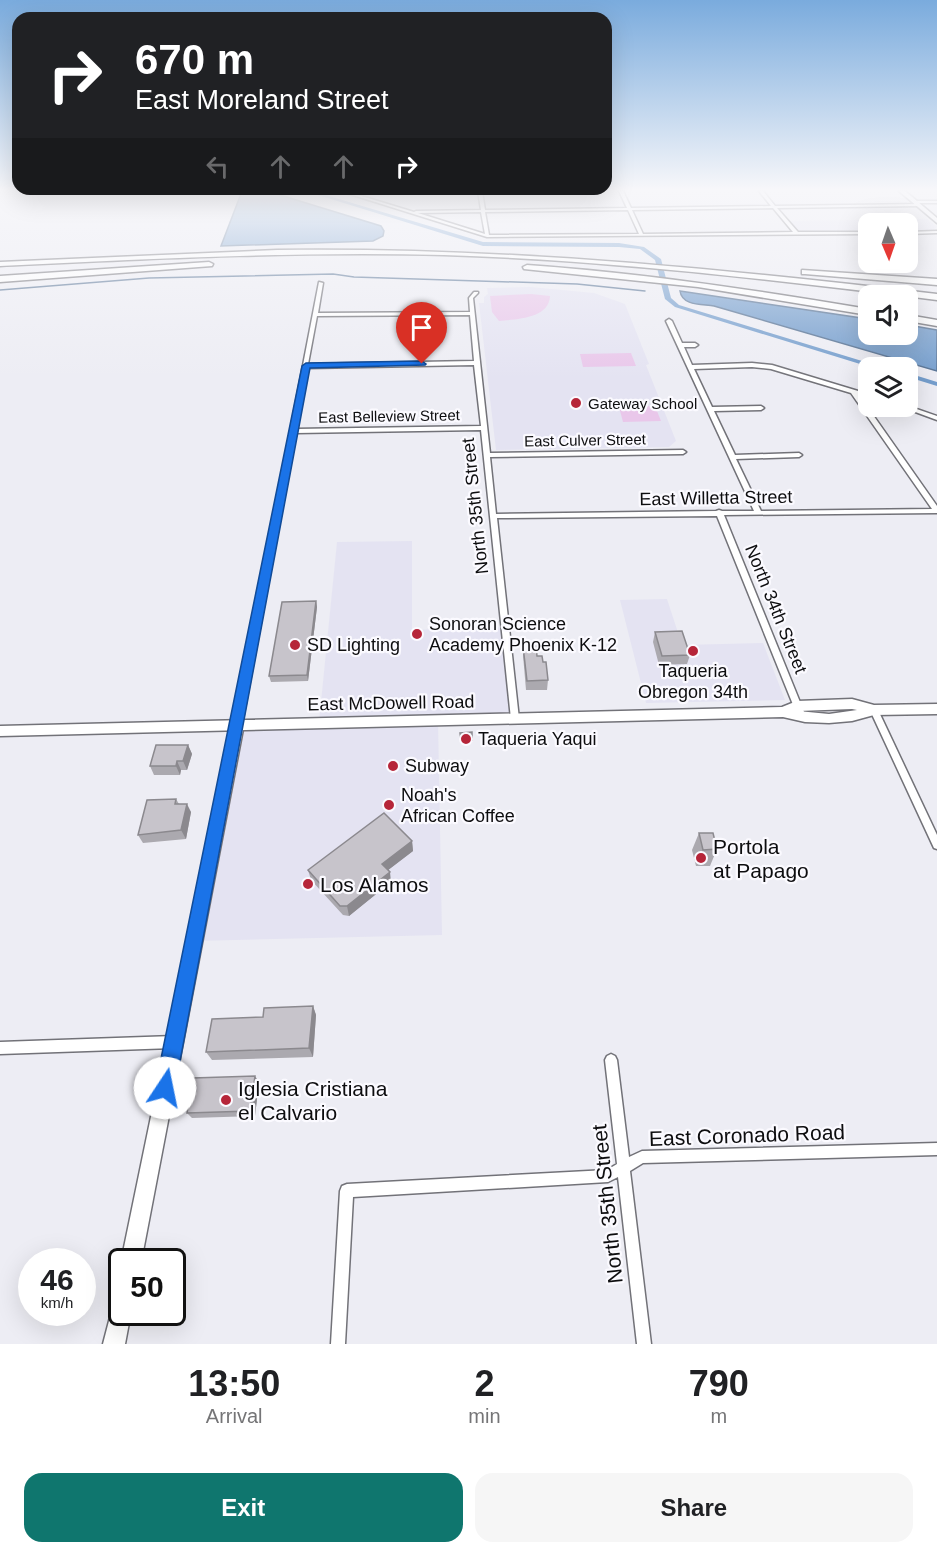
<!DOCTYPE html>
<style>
body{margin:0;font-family:Helvetica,sans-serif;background:#f6f6f6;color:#202124;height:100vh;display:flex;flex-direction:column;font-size:22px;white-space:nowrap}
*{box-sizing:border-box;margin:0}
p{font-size:20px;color:#757577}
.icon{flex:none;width:33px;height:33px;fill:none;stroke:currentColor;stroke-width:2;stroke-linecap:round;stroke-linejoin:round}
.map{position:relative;height:1344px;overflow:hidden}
.panel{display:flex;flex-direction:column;background:#fff;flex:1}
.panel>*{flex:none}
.hud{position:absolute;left:12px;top:12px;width:600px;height:183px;border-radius:18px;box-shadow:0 6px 24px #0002;background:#202124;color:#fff;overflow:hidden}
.needle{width:39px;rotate:178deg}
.fabs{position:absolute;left:858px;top:213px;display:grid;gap:12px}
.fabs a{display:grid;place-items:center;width:60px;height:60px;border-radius:12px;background:#fff;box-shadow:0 6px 24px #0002;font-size:30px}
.speed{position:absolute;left:18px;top:1248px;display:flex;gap:12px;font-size:30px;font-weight:700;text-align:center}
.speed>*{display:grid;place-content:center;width:78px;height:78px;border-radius:50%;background:#fff;box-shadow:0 6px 24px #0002;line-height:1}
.speed small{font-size:15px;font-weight:400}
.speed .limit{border:3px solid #111;border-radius:9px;background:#fff;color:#111}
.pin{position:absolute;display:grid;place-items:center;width:51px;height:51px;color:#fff;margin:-62px -26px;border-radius:50% 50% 50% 0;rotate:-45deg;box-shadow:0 0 6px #0007}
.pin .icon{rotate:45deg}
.me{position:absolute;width:66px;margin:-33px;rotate:11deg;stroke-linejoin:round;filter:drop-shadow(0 0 4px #0008)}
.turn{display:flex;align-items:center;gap:21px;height:126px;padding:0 24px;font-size:27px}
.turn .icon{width:78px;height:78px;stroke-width:2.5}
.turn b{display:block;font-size:42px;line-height:51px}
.lanes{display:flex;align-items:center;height:57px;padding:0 24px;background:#0003;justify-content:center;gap:30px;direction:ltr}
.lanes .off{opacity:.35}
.eta{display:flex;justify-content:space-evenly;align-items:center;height:102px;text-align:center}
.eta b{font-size:36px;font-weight:600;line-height:42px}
.action{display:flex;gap:12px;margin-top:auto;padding:12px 24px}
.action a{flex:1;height:69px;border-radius:18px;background:#0f766e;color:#fff;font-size:24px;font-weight:600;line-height:69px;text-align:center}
.action a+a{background:#f6f6f6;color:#202124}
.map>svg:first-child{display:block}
</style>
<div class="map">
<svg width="937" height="1344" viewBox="0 0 937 1344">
<rect width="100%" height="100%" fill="#ededf4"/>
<path fill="#e4e3f2" d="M 927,219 L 937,227 L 933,230 L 908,231 L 908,224 L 868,224 L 868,232 L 800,233 L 790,221 Z
M 530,287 L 594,293 L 625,304 L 649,364 L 646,365 L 676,441 L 669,447 L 496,450 L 479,303 L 484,303 L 484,297 L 488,294 L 487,288 Z
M 412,541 L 412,630 L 506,627 L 515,719 L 438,720 L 442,935 L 193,941 L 238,724 L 319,722 L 337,542 Z
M 667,599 L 682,645 L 763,643 L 785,700 L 646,703 L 620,600 Z"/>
<path fill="#e9c7ea" d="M 531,294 L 550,296 C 549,319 516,319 499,321 L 492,312 L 490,296 Z
M 631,353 L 636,366 L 583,367 L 580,354 Z
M 655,406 L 661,421 L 623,422 L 619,407 Z"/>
<path fill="#759ecd" stroke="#567294" stroke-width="1.5" d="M 242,191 L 267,191 L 381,226 L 384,231 L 383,236 L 373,241 L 221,246 Z
M 680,291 L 868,319 L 868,334 L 908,334 L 908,325 L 937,330 L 937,371 L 714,306 C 702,304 682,306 680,291 Z"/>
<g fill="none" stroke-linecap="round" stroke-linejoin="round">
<path stroke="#567294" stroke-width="1.5" d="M 0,290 L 149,278 L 333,274 L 354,277 L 577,284 L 645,291"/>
<path fill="#759ecd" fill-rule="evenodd" d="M 305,191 L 312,191 L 483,242 L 619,243 L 644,247 L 661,259 L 671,298 L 679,305 L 885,368 L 873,368 L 675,307 L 665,299 L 655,260 L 640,249 L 619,247 L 483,246 Z
M 908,373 L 937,382 L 937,386 L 908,377 Z"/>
<g stroke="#727278" stroke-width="3">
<path id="street" d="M 340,191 L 345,191 L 414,212 L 416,211 L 481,210 L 478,191 L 482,191 L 485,210 L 627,208 L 619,191 L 623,191 L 631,208 L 771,206 L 759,191 L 763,191 L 775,206 L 919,204 L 921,205 L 919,206 L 777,208 L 798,232 L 868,232 L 868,234 L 487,237 ZM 773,208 L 793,232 L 643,234 L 632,210 ZM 628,210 L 639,234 L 489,235 L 485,212 ZM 481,212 L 485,234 L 418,213 Z
M 915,201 L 937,201 L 937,203 L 914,203 Z
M 937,231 L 937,233 L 908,234 L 908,232 Z
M 319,282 L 323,283 L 318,313 L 470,312 L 469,298 L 474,292 L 478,292 L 478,293 L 473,298 L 490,453 L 683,450 L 686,452 L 683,454 L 490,457 L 496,514 L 716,511 L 719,510 L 722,511 L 754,511 L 666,321 L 669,319 L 672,321 L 682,343 L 695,343 L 698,345 L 695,347 L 684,347 L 692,365 L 752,363 L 772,365 L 868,394 L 868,398 L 859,395 L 937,506 L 937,513 L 724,515 L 804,712 L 803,714 L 797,714 L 796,712 L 717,516 L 497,518 L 519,719 L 518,721 L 512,721 L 511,719 L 481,430 L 296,433 L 242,724 L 241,726 L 235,726 L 234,724 ZM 470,315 L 474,361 L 308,364 L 317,316 ZM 474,365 L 481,426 L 296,429 L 308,368 ZM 752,367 L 771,369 L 851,393 L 932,509 L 761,511 L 736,459 L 799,457 L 802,455 L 799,453 L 735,455 L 714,411 L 761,410 L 764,408 L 761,406 L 712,407 L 694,369 Z
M 899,406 L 908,406 L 937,416 L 937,420 Z
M 874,707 L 877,708 L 878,710 L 937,835 L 937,849 L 934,848 L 870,710 L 871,708 Z
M 174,1036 L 178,1038 L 180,1042 L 178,1046 L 174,1048 L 0,1054 L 0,1042 Z
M 611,1054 L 615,1056 L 617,1060 L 629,1157 L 642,1151 L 937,1143 L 937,1155 L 643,1163 L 630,1171 L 651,1344 L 637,1344 L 618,1177 L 608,1182 L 353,1197 L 345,1344 L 331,1344 L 340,1191 L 342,1186 L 347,1184 L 607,1170 L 617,1164 L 605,1060 L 607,1056 Z"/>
</g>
<g stroke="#727278" stroke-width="3">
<path id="secondary" d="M 899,191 L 905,191 L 937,218 L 937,223 Z
M 238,719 L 242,720 L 244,724 L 141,1262 L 122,1262 L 122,1263 L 121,1262 L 232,724 L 234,720 Z
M 122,1295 L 122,1312 L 131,1312 L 125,1344 L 103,1344 L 115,1298 Z"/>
</g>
<g stroke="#727278" stroke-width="3">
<path id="primary" d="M 852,699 L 874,705 L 937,704 L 937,714 L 874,715 L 852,721 L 829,723 L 805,722 L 783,717 L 0,736 L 0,726 L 782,707 L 797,701 ZM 852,709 L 857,710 L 829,714 L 798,711 Z"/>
</g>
<g stroke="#727278" stroke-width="3">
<path id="highway" d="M 277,250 C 499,247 717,268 937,294 L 937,300 C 774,280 609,260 444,255 C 296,251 148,259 0,266 L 0,262 Z
M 209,262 L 213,264 L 212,266 L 0,282 L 0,276 Z
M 527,265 C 642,273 755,290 868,309 L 868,315 L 698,287 L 524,269 L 523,267 Z
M 802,270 L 937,279 L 937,285 L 805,274 L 802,274 Z
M 908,315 L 937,320 L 937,326 L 908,321 Z"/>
</g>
<use href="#street" fill="#fff" fill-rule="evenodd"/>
<use href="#secondary" fill="#fff" fill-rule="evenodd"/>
<use href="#primary" fill="#fff" fill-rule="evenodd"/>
<use href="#highway" fill="#fff" fill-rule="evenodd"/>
</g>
<path fill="#aba9af" d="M 316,601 L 317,607 L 308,681 L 271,682 L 269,676 Z
M 655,632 L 690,655 L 687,664 L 659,665 L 653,642 Z
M 523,646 L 537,656 L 543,662 L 548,680 L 547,690 L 526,690 L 523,655 Z
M 472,732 L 472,743 L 461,744 L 460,733 Z
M 188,745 L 192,754 L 187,770 L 181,770 L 180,775 L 154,775 L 150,766 Z
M 176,799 L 179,804 L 191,812 L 186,839 L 143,843 L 138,835 Z
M 699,833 L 717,849 L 710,866 L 696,866 L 692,850 Z
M 412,841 L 413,851 L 388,870 L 391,882 L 349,916 L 343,915 L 311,880 L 308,870 Z
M 313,1006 L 316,1015 L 313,1057 L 212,1060 L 206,1052 L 263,1017 Z
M 259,1082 L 255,1116 L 192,1118 L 187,1113 Z"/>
<path fill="#8b898e" d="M 316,601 L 317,607 L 308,681 L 307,675 Z
M 188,745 L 192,754 L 187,770 L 183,761 Z
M 177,761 L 181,770 L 180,775 L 176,766 Z
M 187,804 L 191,812 L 186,839 L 181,830 Z
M 412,841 L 413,851 L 383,874 L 382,864 Z
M 390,872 L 391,882 L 349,916 L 347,906 Z
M 313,1006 L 316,1015 L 313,1057 L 309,1048 Z
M 255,1076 L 259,1082 L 255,1116 L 250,1111 Z"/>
<path fill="#c7c4cb" stroke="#8b898e" stroke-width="1.5" d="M 316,601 L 307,675 L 269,676 L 282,602 Z
M 682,631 L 690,655 L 662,656 L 655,632 Z
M 523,646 L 536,646 L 537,656 L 542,656 L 543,662 L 546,662 L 548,680 L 527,681 Z
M 472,732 L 472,740 L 461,741 L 460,733 Z
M 156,745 L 188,745 L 183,761 L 177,761 L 176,766 L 150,766 Z
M 176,799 L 175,804 L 187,804 L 181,830 L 138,835 L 147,800 Z
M 384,813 L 412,841 L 382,864 L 390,872 L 347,906 L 340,906 L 308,870 Z
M 699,833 L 713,833 L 717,849 L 703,850 Z
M 313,1006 L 309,1048 L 206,1052 L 212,1019 L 263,1017 L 264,1008 Z
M 255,1076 L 250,1111 L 187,1113 L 193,1078 Z"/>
<linearGradient id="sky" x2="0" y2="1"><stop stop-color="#7aabdd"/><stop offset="0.5" stop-color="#f7f7fa"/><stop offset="1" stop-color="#f7f7fa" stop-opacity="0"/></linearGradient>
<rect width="937" height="379" fill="url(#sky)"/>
<path fill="#1a73e8" stroke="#114b97" stroke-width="1.5" d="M 422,361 L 426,364 L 425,365 L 310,368 L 175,1088 L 172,1095 L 165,1098 L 158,1095 L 155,1088 L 302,366 L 306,363 Z"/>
<g fill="#b62539" stroke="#fbfaff" stroke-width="2">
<circle cx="576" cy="403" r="6"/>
<circle cx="417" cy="634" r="6"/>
<circle cx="295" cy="645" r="6"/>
<circle cx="693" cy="651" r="6"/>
<circle cx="466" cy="739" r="6"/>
<circle cx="393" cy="766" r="6"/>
<circle cx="389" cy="805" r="6"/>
<circle cx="701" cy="858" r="6"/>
<circle cx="308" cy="884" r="6"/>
<circle cx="226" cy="1100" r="6"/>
</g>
<g text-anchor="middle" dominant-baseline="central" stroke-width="4.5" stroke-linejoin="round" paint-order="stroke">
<g font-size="15" fill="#0d0d0f" stroke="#fbfaff" text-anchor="start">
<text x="588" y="403">Gateway School</text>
</g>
<g font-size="15" fill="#0d0d0f" stroke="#fbfaff">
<text transform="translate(389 416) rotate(-1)">East Belleview Street</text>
<text transform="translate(585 440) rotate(-1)">East Culver Street</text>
</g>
<g font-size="18" fill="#0d0d0f" stroke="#fbfaff">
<text transform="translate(716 498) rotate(-1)">East Willetta Street</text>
<text transform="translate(475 506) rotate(-96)">North 35th Street</text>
<text transform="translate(776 609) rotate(68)">North 34th Street</text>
<text transform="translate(391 703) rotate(-1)">East McDowell Road</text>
</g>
<g font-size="18" fill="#0d0d0f" stroke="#fbfaff" text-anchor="start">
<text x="429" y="624">Sonoran Science<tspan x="429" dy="21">Academy Phoenix K-12</tspan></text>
<text x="307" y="645">SD Lighting</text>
<text x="693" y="671" text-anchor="middle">Taqueria<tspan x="693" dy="21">Obregon 34th</tspan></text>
<text x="478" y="739">Taqueria Yaqui</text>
<text x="405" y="766">Subway</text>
<text x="401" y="795">Noah's<tspan x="401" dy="21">African Coffee</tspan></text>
</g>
<g font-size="21" fill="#0d0d0f" stroke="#fbfaff" text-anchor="start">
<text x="713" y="846">Portola<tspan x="713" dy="24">at Papago</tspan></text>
<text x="320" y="884">Los Alamos</text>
<text x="238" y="1088">Iglesia Cristiana<tspan x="238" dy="24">el Calvario</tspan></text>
</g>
<g font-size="21" fill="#0d0d0f" stroke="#fbfaff">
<text transform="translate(747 1135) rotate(-2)">East Coronado Road</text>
<text transform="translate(607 1204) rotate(-96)">North 35th Street</text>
</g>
</g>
</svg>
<div class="fabs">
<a><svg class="needle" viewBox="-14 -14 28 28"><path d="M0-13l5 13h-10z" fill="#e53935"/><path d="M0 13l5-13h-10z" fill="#757577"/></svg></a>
<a><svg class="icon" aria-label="sound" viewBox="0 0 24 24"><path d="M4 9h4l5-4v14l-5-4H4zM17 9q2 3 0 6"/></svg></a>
<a><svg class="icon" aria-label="layers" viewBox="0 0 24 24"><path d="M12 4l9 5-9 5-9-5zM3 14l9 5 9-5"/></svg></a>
</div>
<div class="speed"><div>46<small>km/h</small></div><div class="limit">50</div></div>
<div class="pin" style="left:422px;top:364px;background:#d93025"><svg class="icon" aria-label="arrive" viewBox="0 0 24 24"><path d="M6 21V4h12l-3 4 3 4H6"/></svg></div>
<svg class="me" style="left:165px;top:1088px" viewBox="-20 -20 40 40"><circle r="19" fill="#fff"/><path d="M0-13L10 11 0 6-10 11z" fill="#1a73e8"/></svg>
<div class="hud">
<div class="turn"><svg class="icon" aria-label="right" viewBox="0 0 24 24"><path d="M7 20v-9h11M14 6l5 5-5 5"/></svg><div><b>670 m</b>East Moreland Street</div></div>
<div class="lanes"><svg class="icon off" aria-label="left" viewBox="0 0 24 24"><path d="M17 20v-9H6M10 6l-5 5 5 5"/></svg><svg class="icon off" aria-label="ahead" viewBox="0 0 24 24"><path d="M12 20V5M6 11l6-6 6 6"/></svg><svg class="icon off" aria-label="ahead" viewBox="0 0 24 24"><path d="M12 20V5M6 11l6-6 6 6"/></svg><svg class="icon" aria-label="right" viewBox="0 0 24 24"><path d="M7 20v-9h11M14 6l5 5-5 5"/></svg></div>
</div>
</div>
<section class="panel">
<div class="eta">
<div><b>13:50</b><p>Arrival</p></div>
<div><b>2</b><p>min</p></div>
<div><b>790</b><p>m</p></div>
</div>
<div class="action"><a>Exit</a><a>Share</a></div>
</section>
